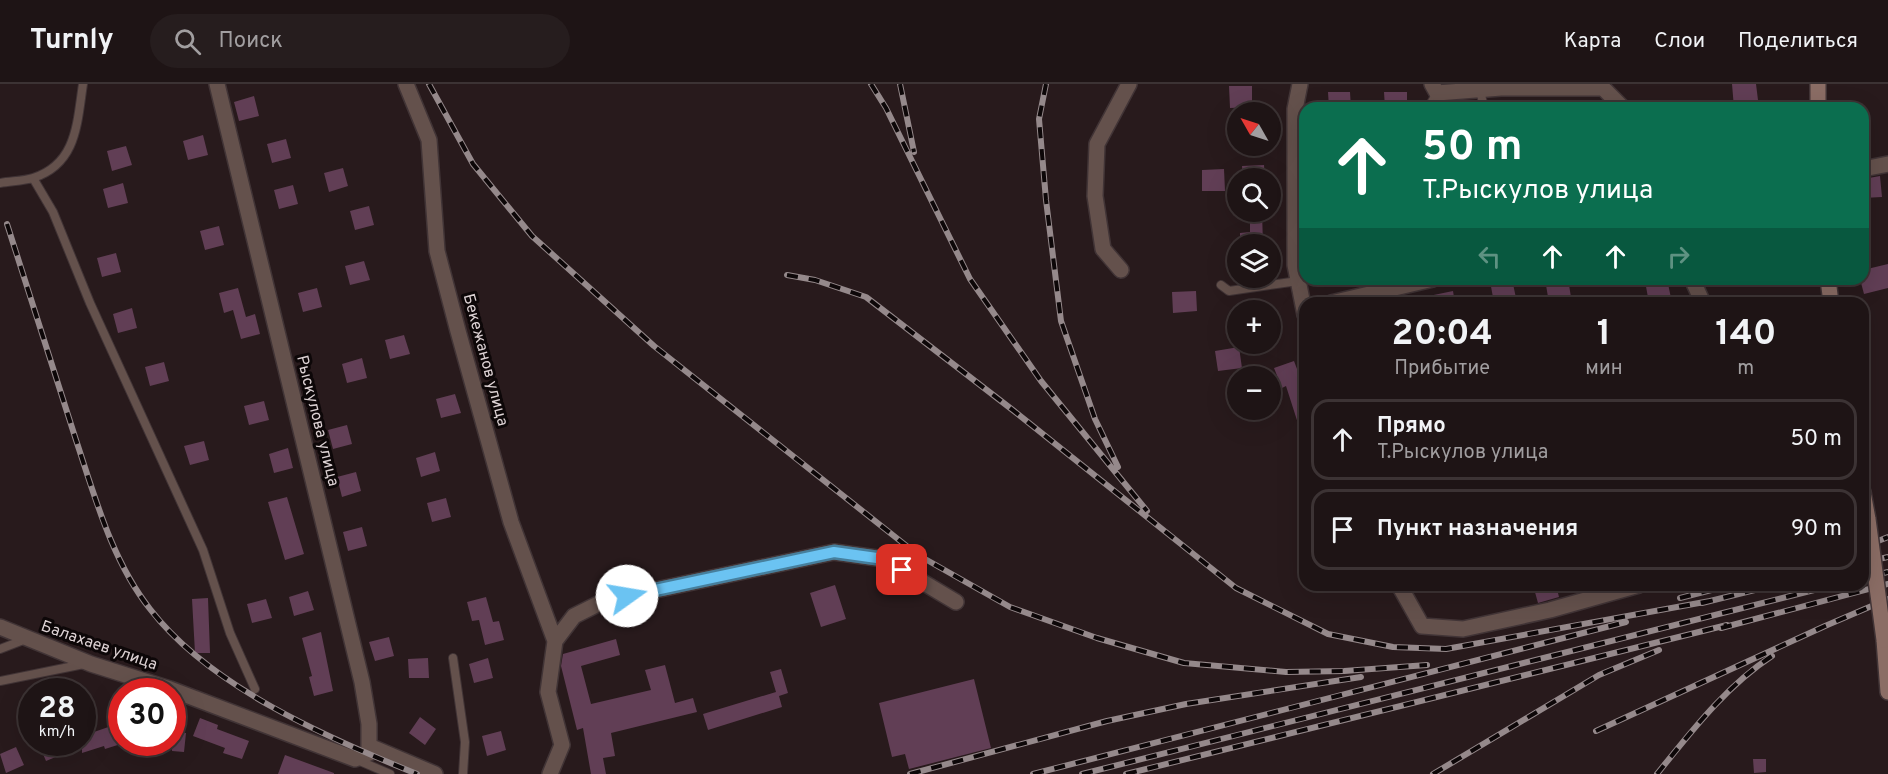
<!DOCTYPE html>
<html lang="ru">
<meta charset="utf-8">
<style>
body{margin:0;font-family:Overpass,sans-serif;background:#261d1e;color:#f1f3f6;height:100vh;display:flex;flex-direction:column;font-size:22px;white-space:nowrap}
*{box-sizing:border-box;margin:0}
p{font-size:20px;color:#a19ea0}
.icon{flex:none;width:33px;height:33px;fill:none;stroke:currentColor;stroke-width:2;stroke-linecap:round;stroke-linejoin:round}
.map{position:relative;flex:1;overflow:hidden}
.sheet{position:absolute;left:1299px;top:213px;width:570px;height:294px;display:flex;flex-direction:column;background:#1e1415;border-radius:18px;box-shadow:0 6px 24px #0002,0 0 0 2px #3c3334}
.sheet>*{flex:none}
.guide{position:absolute;left:1299px;top:18px;width:570px;height:183px;border-radius:18px;box-shadow:0 6px 24px #0002,0 0 0 2px #3c3334;background:#0b6e4f;color:#fff;overflow:hidden}
.needle{width:39px;rotate:309deg}
.controls{position:absolute;left:1227px;top:18px;display:grid;gap:12px}
.controls a{display:grid;place-items:center;width:54px;height:54px;border-radius:50%;background:#1e1415;box-shadow:0 6px 24px #0002,0 0 0 2px #3c3334;font-size:30px}
.speed{position:absolute;left:18px;top:594px;display:flex;gap:12px;font-size:30px;font-weight:700;text-align:center}
.speed>*{display:grid;place-content:center;width:78px;height:78px;border-radius:50%;background:#1e1415;box-shadow:0 6px 24px #0002,0 0 0 2px #3c3334;line-height:1}
.speed small{font-size:15px;font-weight:400}
.speed .limit{border:9px solid #d22;background:#fff;color:#111}
.pin{position:absolute;display:grid;place-items:center;width:51px;height:51px;color:#fff;margin:-26px;border-radius:12px;box-shadow:0 3px 9px #0006}
.me{position:absolute;width:66px;margin:-33px;rotate:77deg;stroke-linejoin:round;filter:drop-shadow(0 0 4px #0008)}
.turn{display:flex;align-items:center;gap:21px;height:126px;padding:0 24px;font-size:27px}
.turn .icon{width:78px;height:78px;stroke-width:2.5}
.turn b{display:block;font-size:42px;line-height:51px}
.lanes{display:flex;align-items:center;height:57px;padding:0 24px;background:#0003;justify-content:center;gap:30px;direction:ltr}
.lanes .off{opacity:.35}
.eta{display:flex;justify-content:space-evenly;align-items:center;height:102px;text-align:center}
.eta b{font-size:36px;font-weight:700;line-height:42px}
ul{padding:0;list-style:none}
li{display:flex;align-items:center;gap:18px;height:81px;margin:0 12px 9px;padding:0 12px;border:3px solid #3c3334;border-radius:18px}
li div{flex:1}
li b{display:block;font-size:22px}
li em{font-style:normal}
header{display:flex;align-items:center;gap:36px;box-sizing:border-box;height:84px;padding:0 30px;background:#1e1415;border-bottom:2px solid #3c3334}
header strong{font-size:28px}
nav{display:flex;gap:33px;margin-inline-start:auto;font-size:21px}
.search{width:420px;height:54px;background:#261d1e;display:flex;align-items:center;gap:15px;box-sizing:border-box;padding:0 21px;border-radius:33px;color:#a19ea0;font-size:22px}
.map>svg:first-child{display:block}
</style>
<header>
<strong>Turnly</strong>
<div class="search"><svg class="icon" aria-label="search" viewBox="0 0 24 24"><circle cx="10" cy="10" r="6"/><path d="M15 15l6 6"/></svg>Поиск</div>
<nav><a>Карта</a><a>Слои</a><a>Поделиться</a></nav>
</header>
<div class="map">
<svg width="1888" height="690" viewBox="0 0 1888 690">
<rect width="100%" height="100%" fill="#281a1c"/>
<path fill="#613e55" d="M 1732,0 L 1756,0 L 1759,24 L 1734,24 Z
M 1229,2 L 1252,2 L 1252,23 L 1230,24 Z
M 1328,8 L 1350,8 L 1351,24 L 1329,24 Z
M 1384,8 L 1407,8 L 1407,24 L 1385,24 Z
M 254,12 L 259,32 L 239,37 L 234,18 Z
M 203,51 L 208,71 L 188,76 L 183,57 Z
M 286,55 L 291,74 L 272,79 L 267,60 Z
M 126,62 L 132,81 L 112,87 L 107,67 Z
M 1264,81 L 1265,94 L 1243,94 L 1242,82 Z
M 343,84 L 348,102 L 329,108 L 324,89 Z
M 1224,85 L 1225,107 L 1202,107 L 1202,86 Z
M 1880,92 L 1882,113 L 1863,114 L 1863,95 Z
M 123,99 L 128,119 L 108,124 L 103,105 Z
M 293,101 L 298,120 L 279,125 L 274,106 Z
M 369,122 L 374,141 L 355,146 L 350,127 Z
M 1250,128 L 1262,128 L 1263,160 L 1240,160 L 1240,149 L 1250,148 Z
M 219,142 L 224,161 L 205,166 L 200,147 Z
M 116,169 L 121,188 L 102,193 L 97,174 Z
M 364,177 L 370,196 L 350,201 L 345,182 Z
M 1888,180 L 1888,204 L 1864,210 L 1860,195 L 1863,195 L 1863,186 Z
M 1501,195 L 1512,195 L 1516,214 L 1494,219 L 1490,197 Z
M 1545,195 L 1568,195 L 1572,219 L 1549,219 Z
M 1657,195 L 1667,195 L 1671,214 L 1649,219 L 1645,197 Z
M 238,204 L 246,233 L 255,230 L 260,250 L 241,255 L 233,226 L 224,229 L 219,209 Z
M 317,204 L 322,223 L 303,228 L 298,209 Z
M 1196,207 L 1197,227 L 1173,229 L 1172,208 Z
M 1453,207 L 1455,219 L 1419,219 L 1419,214 Z
M 132,224 L 137,244 L 118,249 L 113,230 Z
M 404,251 L 410,270 L 390,275 L 385,256 Z
M 1239,263 L 1242,284 L 1218,287 L 1215,267 Z
M 362,274 L 367,294 L 347,299 L 342,280 Z
M 1294,277 L 1305,306 L 1305,354 L 1303,355 L 1286,302 L 1282,304 L 1274,284 Z
M 164,278 L 169,297 L 150,302 L 145,283 Z
M 455,310 L 461,329 L 441,334 L 436,315 Z
M 264,317 L 269,336 L 249,341 L 244,322 Z
M 347,341 L 352,360 L 333,365 L 328,346 Z
M 204,357 L 209,376 L 190,381 L 184,362 Z
M 288,364 L 293,384 L 274,389 L 269,370 Z
M 435,368 L 440,387 L 421,393 L 416,374 Z
M 356,388 L 361,407 L 342,413 L 337,393 Z
M 287,413 L 304,470 L 285,476 L 268,418 Z
M 446,414 L 451,433 L 432,438 L 427,419 Z
M 362,443 L 367,462 L 348,467 L 343,448 Z
M 835,501 L 846,535 L 821,543 L 810,509 Z
M 1533,501 L 1556,501 L 1559,513 L 1538,519 Z
M 308,507 L 314,526 L 294,532 L 289,513 Z
M 486,513 L 493,538 L 499,537 L 504,556 L 485,561 L 479,536 L 472,537 L 467,518 Z
M 208,514 L 210,569 L 195,569 L 192,515 Z
M 266,515 L 272,534 L 252,539 L 247,520 Z
M 321,548 L 333,607 L 314,612 L 309,593 L 312,592 L 302,554 Z
M 389,553 L 394,572 L 375,577 L 369,558 Z
M 616,555 L 620,571 L 581,582 L 591,620 L 651,606 L 645,586 L 665,581 L 675,619 L 693,614 L 697,628 L 611,649 L 615,672 L 603,674 L 606,690 L 591,690 L 583,644 L 577,646 L 561,582 L 563,570 Z
M 428,574 L 429,594 L 409,594 L 408,575 Z
M 488,574 L 493,594 L 474,599 L 469,580 Z
M 781,585 L 788,609 L 779,612 L 782,623 L 708,646 L 703,630 L 776,608 L 770,588 Z
M 974,595 L 991,664 L 909,685 L 905,670 L 892,673 L 879,619 Z
M 420,633 L 436,645 L 425,661 L 409,649 Z
M 200,634 L 218,641 L 217,645 L 249,657 L 242,675 L 223,669 L 225,664 L 193,652 Z
M 117,640 L 124,659 L 105,665 L 104,662 L 82,669 L 82,662 L 46,677 L 38,658 L 82,658 L 82,648 L 93,645 L 94,648 Z
M 172,647 L 186,649 L 184,668 L 172,667 Z
M 501,647 L 506,666 L 487,672 L 482,652 Z
M 16,663 L 24,681 L 6,689 L 0,670 Z
M 285,671 L 334,689 L 334,690 L 278,690 Z
M 1753,675 L 1766,675 L 1766,688 L 1754,689 Z"/>
<g fill="none" stroke-linecap="round" stroke-linejoin="round">
<g stroke="#413436" stroke-width="10">
<path id="service" d="M 1480,6 L 1484,24
M 1428,24 L 1437,9
M 33,94 L 53,128 L 90,219 L 203,466 L 230,549 L 255,605
M 0,99 C 11,97 23,97 33,94 C 77,80 77,39 83,0
M 1221,201 L 1229,207 L 1298,197
M 0,565 L 26,555
M 453,574 L 465,658 L 463,690
M 0,597 L 84,580
M 355,675 L 390,690"/>
</g>
<g stroke="#413436" stroke-width="18">
<path id="minor" d="M 406,0 L 429,56 L 437,167 L 458,247 L 511,438 L 555,557
M 1300,0 L 1295,25 L 1295,181 L 1305,231
M 1432,0 L 1437,9 L 1501,4 L 1603,4
M 1602,0 L 1603,4 L 1623,24
M 1863,85 L 1888,80
M 1121,186 L 1103,165 L 1095,112 L 1097,60 L 1129,0
M 1692,195 L 1703,219
M 1331,219 L 1433,195
M 1399,501 L 1422,542 L 1463,545 L 1550,526 L 1639,501
M 0,543 L 91,580 L 170,605 L 355,675 L 369,669 L 369,640 L 362,598 L 217,0
M 369,662 L 435,690
M 550,690 L 562,661 L 548,608 L 555,557 L 574,532 L 604,517 L 834,468 L 884,475 L 956,518"/>
</g>
<g stroke="#413436" stroke-width="18">
<path id="secondary" d="M 1818,24 L 1818,0
M 1828,195 L 1831,219
M 1863,408 L 1868,435
M 1884,556 L 1888,608"/>
</g>
<use href="#service" stroke="#64514c" stroke-width="8"/>
<use href="#minor" stroke="#64514c" stroke-width="15"/>
<use href="#secondary" stroke="#8b6d65" stroke-width="15"/>
<g stroke="#95898b" stroke-width="6">
<path id="rail" d="M 429,0 L 473,80 L 532,152 L 654,262 L 918,471 L 1010,523 L 1097,554 L 1184,579 L 1286,588 L 1344,587 L 1427,581
M 871,0 L 886,24 L 970,195 L 1041,297 L 1147,427
M 900,0 L 914,68
M 1046,0 L 1039,35 L 1046,116 L 1061,237 L 1095,335 L 1118,383
M 7,140 C 30,212 53,284 76,356 C 95,413 112,477 150,525 C 210,603 328,654 417,690
M 787,191 L 815,196 L 866,213 L 1014,327 L 1236,504 L 1328,550 L 1393,563 L 1446,565 L 1710,517
M 1863,463 L 1888,453
M 1863,479 L 1888,473
M 1863,494 L 1888,488
M 1680,514 L 1731,501
M 1702,519 L 1775,501
M 1721,544 L 1888,500
M 1596,647 L 1825,542 L 1888,515
M 910,690 L 1107,637 L 1186,620 L 1361,593
M 1033,690 L 1626,538
M 1082,690 L 1834,501
M 1126,690 L 1727,541
M 1433,690 L 1599,591 L 1659,566
M 1657,690 C 1691,648 1726,602 1772,572"/>
</g>
<use href="#rail" stroke="#0d0708" stroke-width="4" stroke-dasharray="11" stroke-linecap="butt"/>
<g stroke="#413436" stroke-width="18" stroke-linecap="butt">
<path id="secondary-bridge" d="M 1868,435 L 1884,556"/>
</g>
<use href="#secondary-bridge" stroke="#8b6d65" stroke-width="15"/>
</g>
<g fill="none" stroke-linecap="round" stroke-linejoin="round">
<g stroke="#467f9d" stroke-width="15">
<path id="route" d="M 627,512 L 834,468 L 884,475 L 902,486"/>
</g>
<use href="#route" stroke="#6bc3f2" stroke-width="10"/>
</g>
<g text-anchor="middle" dominant-baseline="central" stroke-width="6" stroke-linejoin="round" paint-order="stroke">
<g font-size="16" fill="#dcd1d3" stroke="#0d0708">
<text transform="translate(485 276) rotate(75)">Бекежанов улица</text>
<text transform="translate(317 337) rotate(76)">Рыскулова улица</text>
<text transform="translate(99 562) rotate(19)">Балахаев улица</text>
</g>
</g>
</svg>
<div class="controls">
<a><svg class="needle" viewBox="-14 -14 28 28"><path d="M0-13l5 13h-10z" fill="#e53935"/><path d="M0 13l5-13h-10z" fill="#a19ea0"/></svg></a>
<a><svg class="icon" aria-label="search" viewBox="0 0 24 24"><circle cx="10" cy="10" r="6"/><path d="M15 15l6 6"/></svg></a>
<a><svg class="icon" aria-label="layers" viewBox="0 0 24 24"><path d="M12 4l9 5-9 5-9-5zM3 14l9 5 9-5"/></svg></a>
<a>+</a>
<a>−</a>
</div>
<div class="speed"><div>28<small>km/h</small></div><div class="limit">30</div></div>
<div class="pin" style="left:902px;top:486px;background:#d93025"><svg class="icon" aria-label="arrive" viewBox="0 0 24 24"><path d="M6 21V4h12l-3 4 3 4H6"/></svg></div>
<svg class="me" style="left:627px;top:512px" viewBox="-20 -20 40 40"><circle r="19" fill="#fff"/><path d="M0-13L10 11 0 6-10 11z" fill="#6bc3f2"/></svg>
<div class="guide">
<div class="turn"><svg class="icon" aria-label="ahead" viewBox="0 0 24 24"><path d="M12 20V5M6 11l6-6 6 6"/></svg><div><b>50 m</b>Т.Рыскулов улица</div></div>
<div class="lanes"><svg class="icon off" aria-label="left" viewBox="0 0 24 24"><path d="M17 20v-9H6M10 6l-5 5 5 5"/></svg><svg class="icon" aria-label="ahead" viewBox="0 0 24 24"><path d="M12 20V5M6 11l6-6 6 6"/></svg><svg class="icon" aria-label="ahead" viewBox="0 0 24 24"><path d="M12 20V5M6 11l6-6 6 6"/></svg><svg class="icon off" aria-label="right" viewBox="0 0 24 24"><path d="M7 20v-9h11M14 6l5 5-5 5"/></svg></div>
</div>
<section class="sheet">
<div class="eta">
<div><b>20:04</b><p>Прибытие</p></div>
<div><b>1</b><p>мин</p></div>
<div><b>140</b><p>m</p></div>
</div>
<ul>
<li><svg class="icon" aria-label="ahead" viewBox="0 0 24 24"><path d="M12 20V5M6 11l6-6 6 6"/></svg><div><b>Прямо</b><p>Т.Рыскулов улица</p></div><em>50 m</em></li>
<li><svg class="icon" aria-label="arrive" viewBox="0 0 24 24"><path d="M6 21V4h12l-3 4 3 4H6"/></svg><div><b>Пункт назначения</b></div><em>90 m</em></li>
</ul>
</section>
</div>
